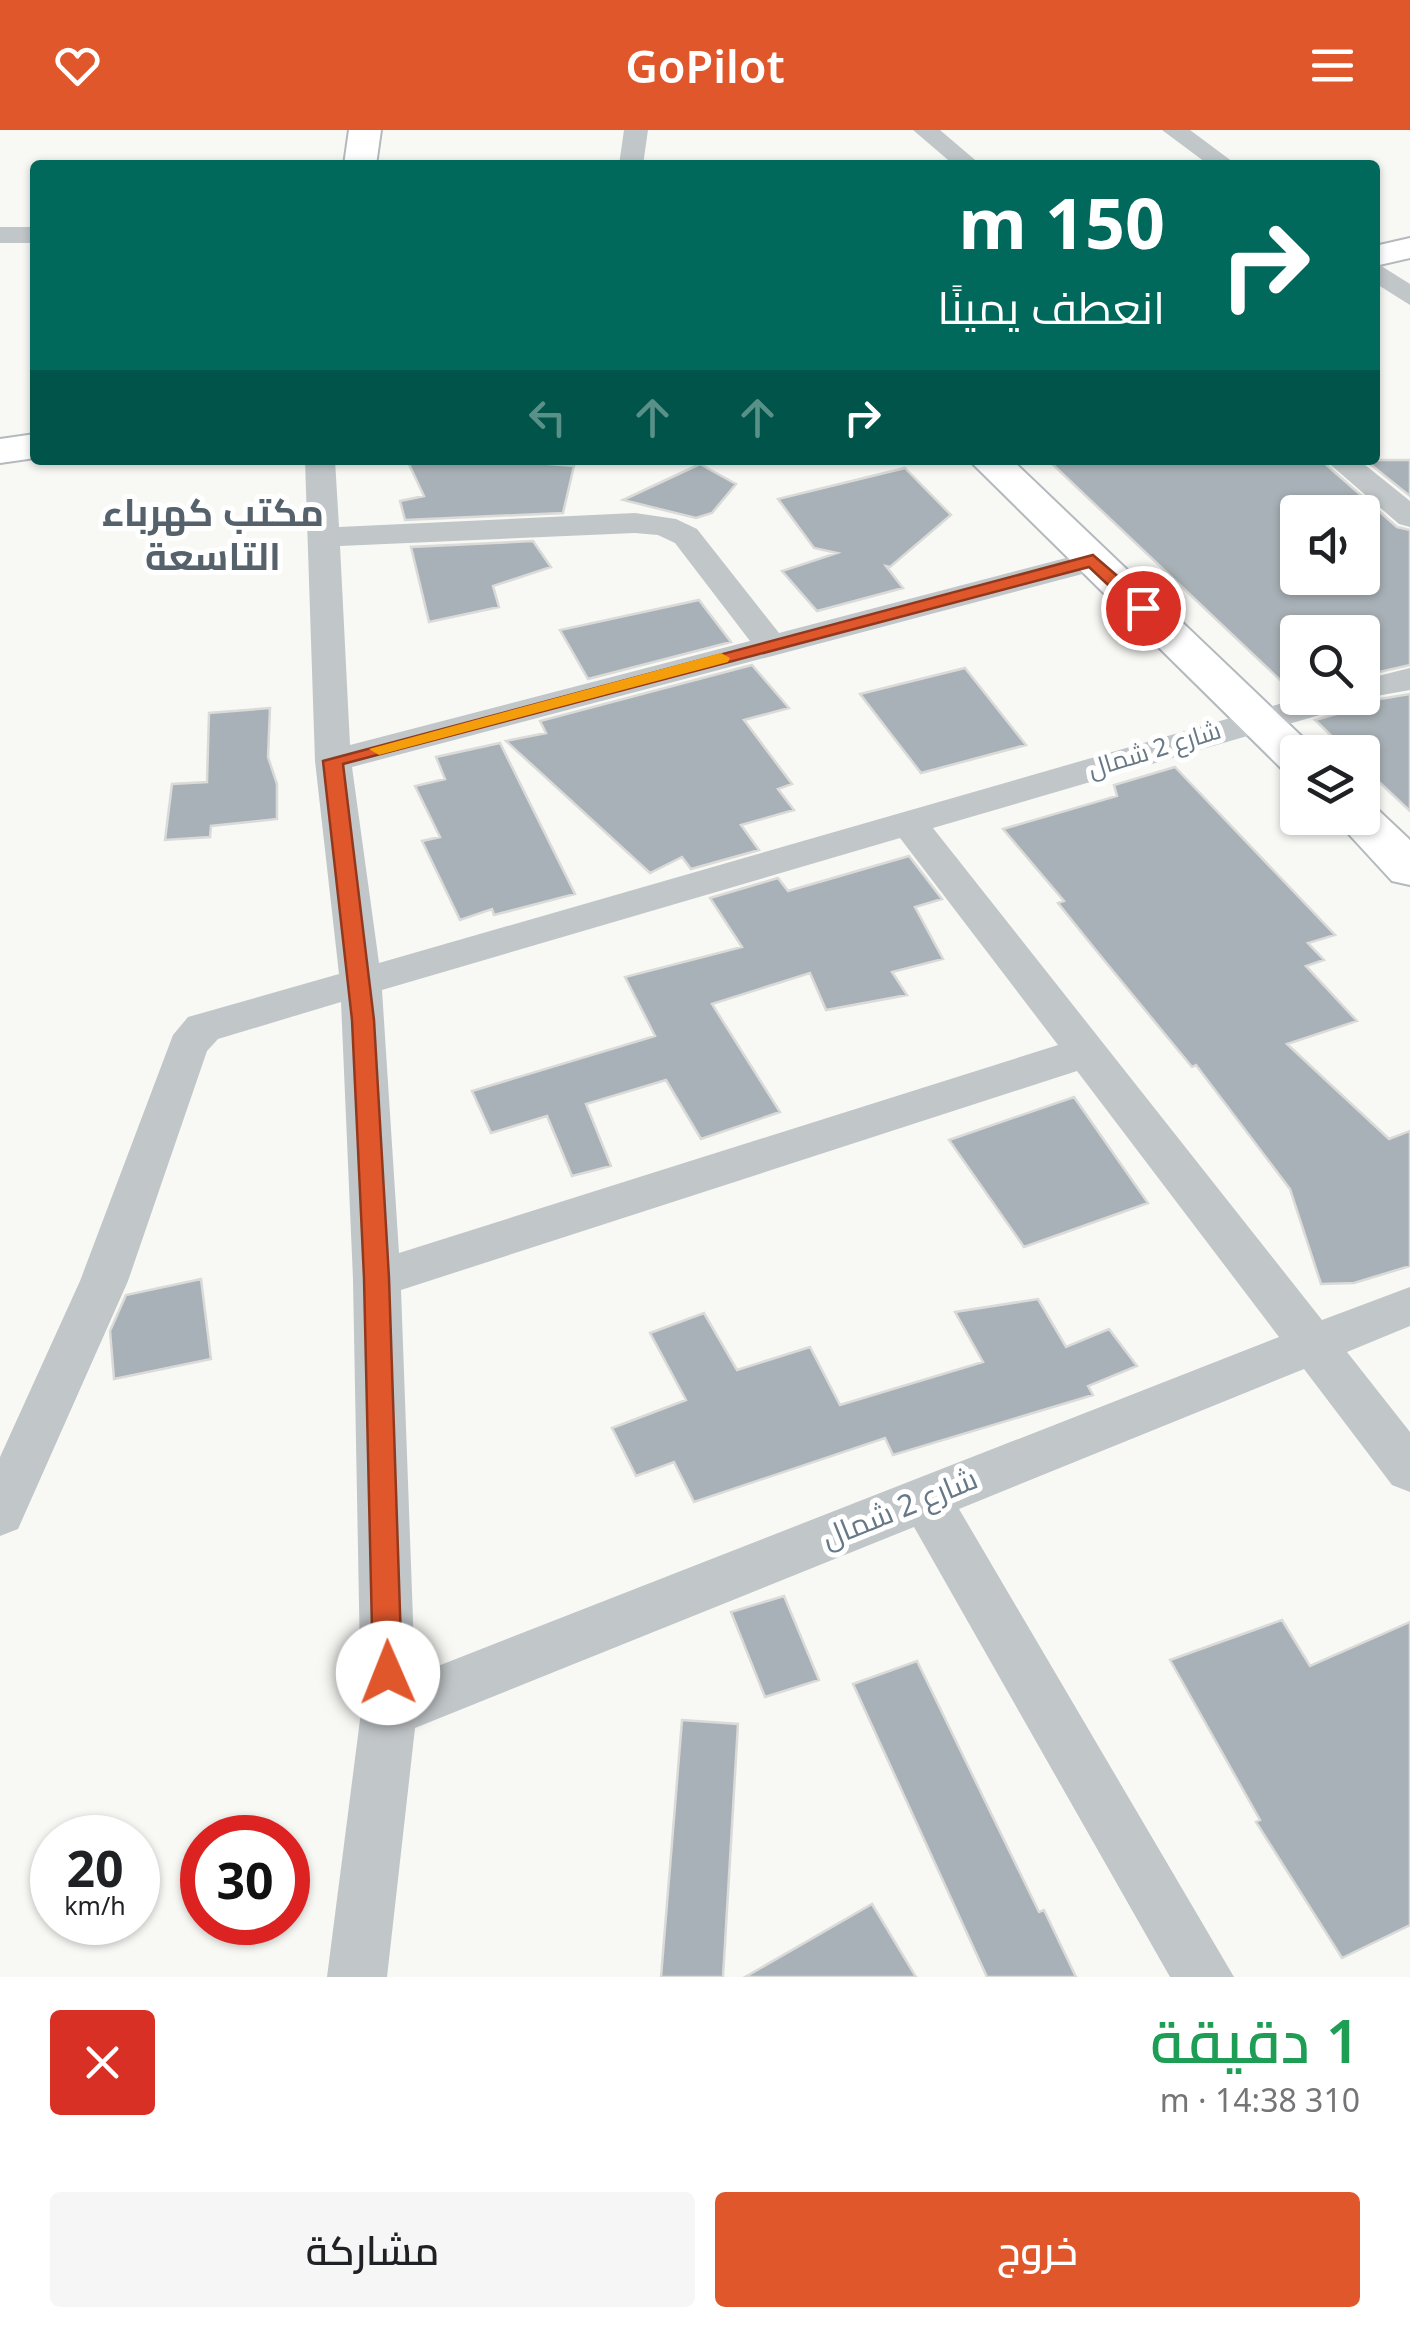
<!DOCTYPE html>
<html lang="ar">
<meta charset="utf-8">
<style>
body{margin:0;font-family:"Noto Sans",Cairo,sans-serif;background:#f6f6f6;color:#202124;direction:rtl;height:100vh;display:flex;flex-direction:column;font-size:38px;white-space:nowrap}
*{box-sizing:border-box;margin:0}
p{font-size:32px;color:#757577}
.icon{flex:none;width:55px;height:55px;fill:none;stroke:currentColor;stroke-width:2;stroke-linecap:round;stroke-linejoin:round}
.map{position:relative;height:1847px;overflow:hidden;direction:ltr}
.panel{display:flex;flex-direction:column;background:#fff;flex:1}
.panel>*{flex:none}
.hud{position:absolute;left:30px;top:30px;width:1350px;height:305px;border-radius:10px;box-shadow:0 2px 8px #0004;direction:rtl;background:#00695c;color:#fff;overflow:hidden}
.buttons{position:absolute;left:1280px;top:365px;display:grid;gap:20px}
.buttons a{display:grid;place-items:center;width:100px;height:100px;border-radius:10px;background:#fff;box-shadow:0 2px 8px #0004;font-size:50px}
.speed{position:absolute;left:30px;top:1685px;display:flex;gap:20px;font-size:50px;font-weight:700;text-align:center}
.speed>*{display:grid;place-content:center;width:130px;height:130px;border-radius:50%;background:#fff;box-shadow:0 2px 8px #0004;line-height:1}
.speed small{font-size:25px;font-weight:400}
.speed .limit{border:15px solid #d22;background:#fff;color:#111}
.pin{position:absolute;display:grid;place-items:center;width:85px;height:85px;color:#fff;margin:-42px;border:5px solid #fff;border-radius:50%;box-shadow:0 2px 10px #0007}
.me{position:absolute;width:110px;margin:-55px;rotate:359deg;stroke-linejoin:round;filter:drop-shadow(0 0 8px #0008)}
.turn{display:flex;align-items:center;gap:35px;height:210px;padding:0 50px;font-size:45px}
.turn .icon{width:130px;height:130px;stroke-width:2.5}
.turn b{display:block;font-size:70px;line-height:85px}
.lanes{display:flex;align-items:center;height:95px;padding:0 50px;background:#0003;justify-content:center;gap:50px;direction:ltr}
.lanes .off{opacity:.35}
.round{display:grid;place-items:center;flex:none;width:105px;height:105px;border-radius:10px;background:#f6f6f6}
.overview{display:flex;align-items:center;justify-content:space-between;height:170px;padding:0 50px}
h1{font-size:60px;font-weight:600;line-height:75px;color:#1e9e55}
.primary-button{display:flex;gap:20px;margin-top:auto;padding:20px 50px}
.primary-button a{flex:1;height:115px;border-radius:10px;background:#e1572c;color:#fff;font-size:40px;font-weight:600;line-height:115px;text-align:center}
.primary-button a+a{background:#f6f6f6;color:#202124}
header{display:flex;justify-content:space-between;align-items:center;height:130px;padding:0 50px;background:#e1572c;color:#fff;font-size:45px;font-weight:600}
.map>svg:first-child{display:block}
</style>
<header><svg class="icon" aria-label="menu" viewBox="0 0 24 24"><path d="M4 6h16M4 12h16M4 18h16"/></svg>GoPilot<svg class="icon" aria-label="heart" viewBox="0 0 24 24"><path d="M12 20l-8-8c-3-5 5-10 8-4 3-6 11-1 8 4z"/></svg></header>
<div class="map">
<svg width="1410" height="1847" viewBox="0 0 1410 1847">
<rect width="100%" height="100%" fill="#f8f8f5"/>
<path fill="#a8b1b7" stroke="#dadad8" stroke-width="2.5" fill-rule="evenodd" d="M 407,330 L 500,330 L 574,336 L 563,383 L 405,390 L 400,371 L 424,366 Z
M 1048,330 L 1321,330 L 1397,397 L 1410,400 L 1410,535 L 1362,546 L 1362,502 L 1298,502 L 1296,565 ZM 1298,382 L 1362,382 L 1362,448 L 1298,448 Z
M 1365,330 L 1410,330 L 1410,366 Z
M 700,334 L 736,354 L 712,383 L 696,388 L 623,370 Z
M 905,338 L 951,385 L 890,437 L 886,436 L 903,458 L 817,481 L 782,441 L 837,423 L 814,418 L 778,369 Z
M 533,411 L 551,437 L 493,456 L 499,477 L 429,492 L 411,417 Z
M 699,470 L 731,512 L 588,549 L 560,500 Z
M 752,535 L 789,578 L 744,590 L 792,654 L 778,659 L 794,680 L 741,695 L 759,720 L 691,739 L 682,727 L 650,743 L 506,611 L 546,603 L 540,591 Z
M 965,538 L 1026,615 L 921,643 L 860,564 Z
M 1410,564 L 1410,681 L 1362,636 L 1362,622 L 1348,622 L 1315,590 L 1351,580 L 1356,573 Z
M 270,578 L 268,627 L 277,654 L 277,689 L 211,696 L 210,707 L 165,710 L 172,654 L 207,652 L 209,583 Z
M 500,613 L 575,764 L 494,785 L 492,779 L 460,790 L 422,711 L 440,707 L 415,656 L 445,649 L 436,627 Z
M 1175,637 L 1335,805 L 1308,813 L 1324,830 L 1306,836 L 1357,891 L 1287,914 L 1389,1009 L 1410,1001 L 1410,1136 L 1354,1153 L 1321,1154 L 1290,1059 L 1196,935 L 1192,937 L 1099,824 L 1058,773 L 1064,771 L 1003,699 L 1117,666 L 1114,655 Z
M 909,726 L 942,769 L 915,777 L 943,829 L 892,842 L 907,865 L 826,880 L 810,843 L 712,874 L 780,982 L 701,1009 L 666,950 L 586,974 L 611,1036 L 572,1046 L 547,986 L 491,1003 L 472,961 L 655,906 L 625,847 L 742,817 L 710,768 L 778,748 L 788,761 Z
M 1074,967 L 1148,1073 L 1024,1117 L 949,1010 Z
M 201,1149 L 211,1229 L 114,1249 L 110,1201 L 126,1165 Z
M 1038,1169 L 1066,1217 L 1109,1199 L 1137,1236 L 1088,1256 L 1093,1265 L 893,1325 L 885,1308 L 694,1372 L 674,1332 L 636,1346 L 612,1298 L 686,1270 L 650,1203 L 704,1183 L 737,1240 L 810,1217 L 840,1275 L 983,1232 L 955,1182 Z
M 784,1466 L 819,1550 L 765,1567 L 731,1482 Z
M 1282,1490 L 1310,1536 L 1410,1492 L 1410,1795 L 1342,1828 L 1256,1692 L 1260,1690 L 1170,1530 Z
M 917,1531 L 1039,1782 L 1044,1780 L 1076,1847 L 987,1847 L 853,1554 Z
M 682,1590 L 738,1594 L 723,1847 L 661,1847 Z
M 872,1774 L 916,1847 L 745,1847 Z"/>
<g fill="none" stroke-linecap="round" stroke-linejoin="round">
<g stroke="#b4b9be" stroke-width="4">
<path id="secondary" d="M 349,0 L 381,0 L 376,35 L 344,35 Z
M 1410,108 L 1410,128 L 1375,136 L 1375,116 Z
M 35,304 L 35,328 L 0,333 L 0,309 Z
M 969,330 L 1012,330 L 1318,622 L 1298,622 L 1298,643 L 1281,638 Z
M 1362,674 L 1375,677 L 1410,710 L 1410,755 L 1392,751 L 1334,688 L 1362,688 Z"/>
</g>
<path fill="#c1c6c9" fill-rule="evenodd" d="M 624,0 L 648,0 L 643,35 L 619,35 Z
M 913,0 L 940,0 L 981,35 L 954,35 Z
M 1162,0 L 1190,0 L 1237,35 L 1209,35 Z
M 0,97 L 35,97 L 35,113 L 0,113 Z
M 1375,132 L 1410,154 L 1410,175 L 1375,153 Z
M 305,330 L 335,330 L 339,397 L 635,383 L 676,389 L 697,399 L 779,503 L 1093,421 L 1109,431 L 1105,438 L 352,637 L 379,833 L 1300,568 L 1362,568 L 1362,550 L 1410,538 L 1410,560 L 1354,570 L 1350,576 L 933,698 L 1322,1190 L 1410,1157 L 1410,1196 L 1347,1222 L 1410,1302 L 1410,1362 L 1392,1355 L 1304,1239 L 959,1379 L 1234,1847 L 1170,1847 L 914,1397 L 415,1598 L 387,1847 L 327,1847 L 361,1582 L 353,1149 L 341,872 L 218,909 L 207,921 L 128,1151 L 18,1399 L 0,1406 L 0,1327 L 80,1151 L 173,905 L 188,887 L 339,844 L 315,631 ZM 635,403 L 658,405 L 675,413 L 750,511 L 350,615 L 340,416 ZM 900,708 L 1058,915 L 399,1123 L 382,860 ZM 1077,941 L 1279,1207 L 415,1545 L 401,1160 Z
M 1325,330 L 1359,330 L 1410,371 L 1410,397 L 1399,394 Z"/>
<use href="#secondary" fill="#fff" fill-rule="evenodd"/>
</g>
<path fill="#e1572c" stroke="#92391d" stroke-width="2.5" d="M 1093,425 L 1150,474 L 1150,482 L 1137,482 L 1089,437 L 343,634 L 374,890 L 389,1148 L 402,1543 L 398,1552 L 388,1556 L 377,1552 L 373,1543 L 364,1148 L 352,890 L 323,631 Z"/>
<path fill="#f59e0b" d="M 721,523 L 730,528 L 728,532 L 379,625 L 369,619 Z"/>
<g text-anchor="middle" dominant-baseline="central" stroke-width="10" stroke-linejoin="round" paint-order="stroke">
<g font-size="25" fill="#677886" stroke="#fff">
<text transform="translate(1154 618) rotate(-17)">شارع 2 شمال</text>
</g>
<g font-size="30" fill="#677886" stroke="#fff">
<text transform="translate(899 1377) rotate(-22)">شارع 2 شمال</text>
</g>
<g font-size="38" font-weight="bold" fill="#55616b" stroke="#fff">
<text x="213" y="381">مكتب كهرباء<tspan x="213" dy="44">التاسعة</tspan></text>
</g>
</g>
</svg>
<div class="buttons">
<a><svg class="icon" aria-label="sound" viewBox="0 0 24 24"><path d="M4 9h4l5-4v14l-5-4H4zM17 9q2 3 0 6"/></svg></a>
<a><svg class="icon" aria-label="search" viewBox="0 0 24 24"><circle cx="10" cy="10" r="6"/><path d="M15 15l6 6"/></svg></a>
<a><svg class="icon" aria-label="layers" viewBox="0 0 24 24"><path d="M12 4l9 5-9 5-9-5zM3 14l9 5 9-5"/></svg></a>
</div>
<div class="speed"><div>20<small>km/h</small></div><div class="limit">30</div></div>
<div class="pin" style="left:1143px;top:478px;background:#d93025"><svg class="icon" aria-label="arrive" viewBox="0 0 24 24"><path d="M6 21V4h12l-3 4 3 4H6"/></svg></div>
<svg class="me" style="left:388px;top:1543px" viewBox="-20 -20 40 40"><circle r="19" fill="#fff"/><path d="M0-13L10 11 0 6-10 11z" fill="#e1572c"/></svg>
<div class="hud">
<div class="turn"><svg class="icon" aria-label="right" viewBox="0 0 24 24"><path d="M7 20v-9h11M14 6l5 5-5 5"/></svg><div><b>150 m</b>انعطف يمينًا</div></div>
<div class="lanes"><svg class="icon off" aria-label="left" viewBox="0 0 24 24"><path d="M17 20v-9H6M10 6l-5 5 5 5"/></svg><svg class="icon off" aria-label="ahead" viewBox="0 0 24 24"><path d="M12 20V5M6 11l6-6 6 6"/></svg><svg class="icon off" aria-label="ahead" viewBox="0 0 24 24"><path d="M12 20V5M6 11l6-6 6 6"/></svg><svg class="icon" aria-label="right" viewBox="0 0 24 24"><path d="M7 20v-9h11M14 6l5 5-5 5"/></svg></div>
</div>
</div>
<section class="panel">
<div class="overview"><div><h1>1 دقيقة</h1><p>310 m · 14:38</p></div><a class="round" style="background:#d93025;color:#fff"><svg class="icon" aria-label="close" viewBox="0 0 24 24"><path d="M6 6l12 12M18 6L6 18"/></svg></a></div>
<div class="primary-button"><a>خروج</a><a>مشاركة</a></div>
</section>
